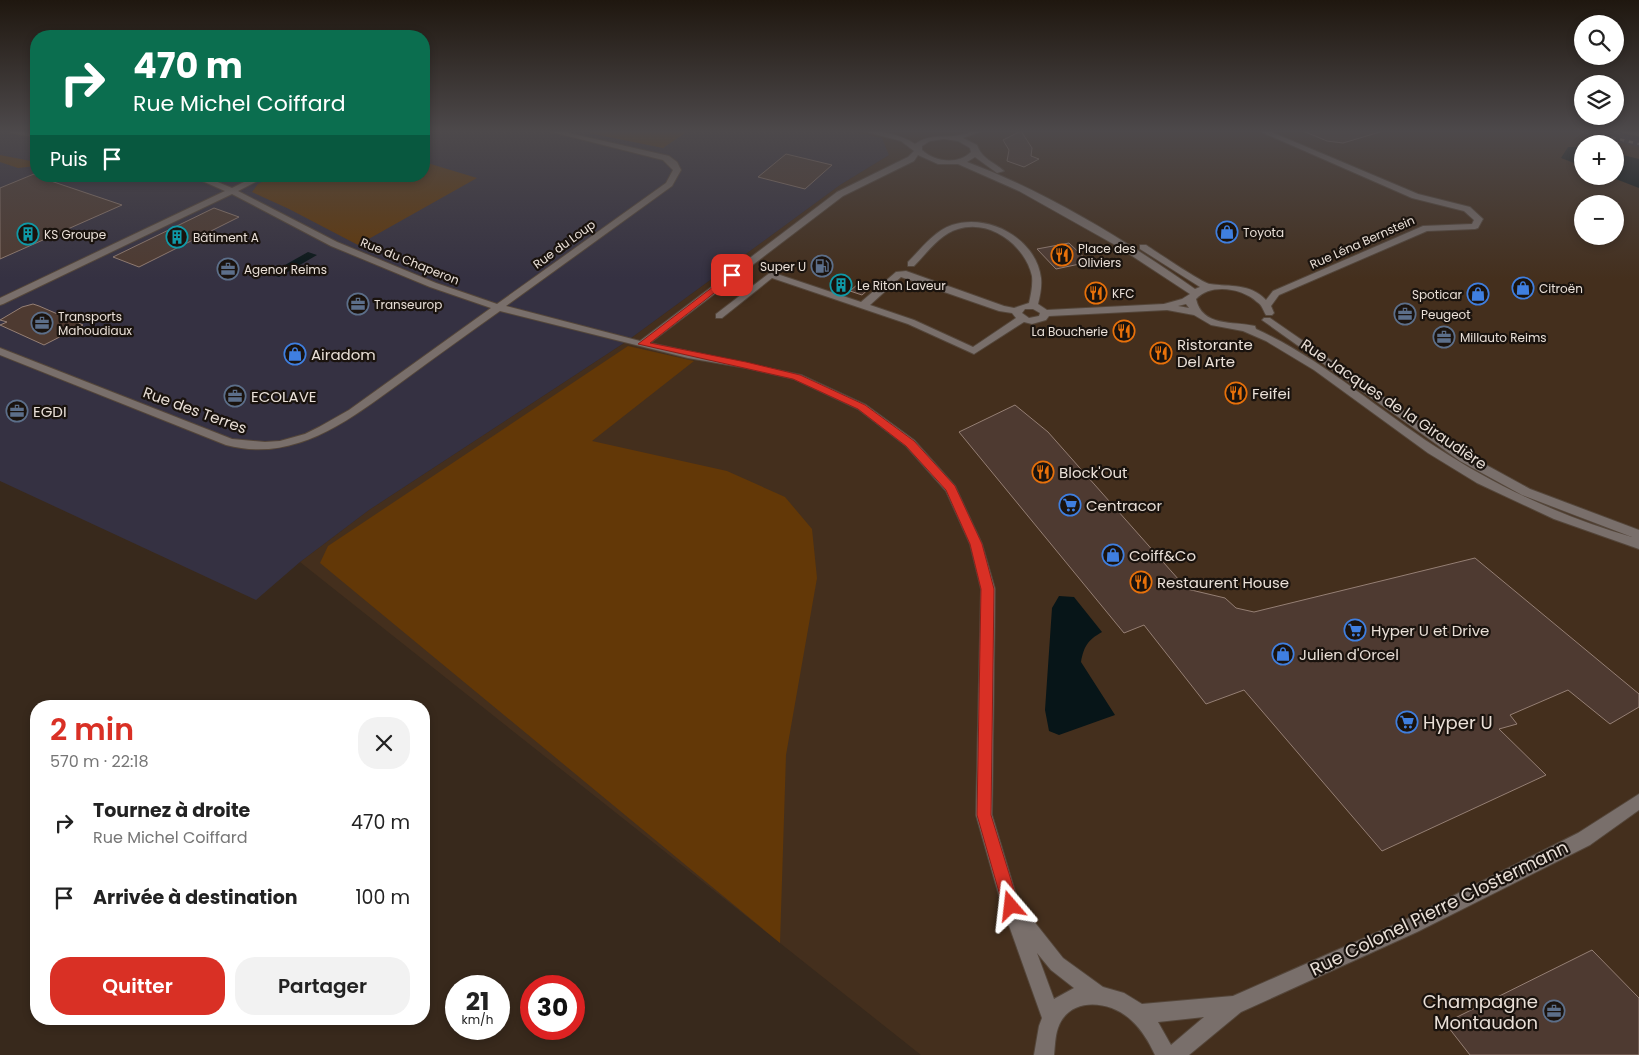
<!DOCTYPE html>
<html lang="fr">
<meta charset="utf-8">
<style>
body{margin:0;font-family:Poppins,sans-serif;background:#f2f2f2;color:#222;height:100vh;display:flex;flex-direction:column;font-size:19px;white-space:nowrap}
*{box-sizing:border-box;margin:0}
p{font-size:16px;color:#767676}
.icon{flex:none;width:28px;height:28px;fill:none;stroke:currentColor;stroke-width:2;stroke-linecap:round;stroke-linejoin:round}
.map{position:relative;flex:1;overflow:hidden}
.drawer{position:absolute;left:30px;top:700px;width:400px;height:325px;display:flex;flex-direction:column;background:#fff;border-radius:20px;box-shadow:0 2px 8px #0003}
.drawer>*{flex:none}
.banner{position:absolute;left:30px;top:30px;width:400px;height:152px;border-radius:20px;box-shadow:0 2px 8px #0003;background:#0b6e4f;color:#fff;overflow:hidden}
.tools{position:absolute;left:1574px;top:15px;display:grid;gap:10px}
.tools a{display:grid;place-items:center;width:50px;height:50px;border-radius:50%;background:#fff;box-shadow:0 2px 8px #0003;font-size:25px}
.speed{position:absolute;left:445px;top:975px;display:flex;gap:10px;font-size:25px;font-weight:700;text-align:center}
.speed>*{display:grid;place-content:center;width:65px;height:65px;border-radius:50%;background:#fff;box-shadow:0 2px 8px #0003;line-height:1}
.speed small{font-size:12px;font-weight:400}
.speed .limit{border:8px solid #d22;background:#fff;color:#111}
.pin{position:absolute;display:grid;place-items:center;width:42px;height:42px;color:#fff;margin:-21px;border-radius:10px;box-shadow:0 2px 8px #0006}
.me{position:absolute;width:55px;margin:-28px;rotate:343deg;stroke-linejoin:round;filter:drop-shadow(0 0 4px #0008)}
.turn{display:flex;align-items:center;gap:18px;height:105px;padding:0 20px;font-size:22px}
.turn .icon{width:65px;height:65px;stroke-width:2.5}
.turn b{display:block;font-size:35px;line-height:42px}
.then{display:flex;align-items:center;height:48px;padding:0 20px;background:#0003;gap:10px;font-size:19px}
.round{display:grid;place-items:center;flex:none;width:52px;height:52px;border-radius:20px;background:#f2f2f2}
.summary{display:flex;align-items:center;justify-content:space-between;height:85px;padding:0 20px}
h1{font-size:30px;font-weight:600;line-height:38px;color:#d93025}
.action{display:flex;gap:10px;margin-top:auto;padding:10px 20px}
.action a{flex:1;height:58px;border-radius:20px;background:#d93025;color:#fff;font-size:20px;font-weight:600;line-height:58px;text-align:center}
.action a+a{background:#f2f2f2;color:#222}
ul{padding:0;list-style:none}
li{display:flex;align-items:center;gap:15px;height:75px;padding:0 20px}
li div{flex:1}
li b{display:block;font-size:19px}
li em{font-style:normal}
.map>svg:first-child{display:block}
</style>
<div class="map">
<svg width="1639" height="1055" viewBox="0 0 1639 1055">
<rect width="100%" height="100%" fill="#38291c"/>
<path fill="#442f1d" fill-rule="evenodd" d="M 848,131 L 1574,131 L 1639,147 L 1639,1055 L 921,1055 L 300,562 L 369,510 L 627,341 L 840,185 L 889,155 L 882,138 ZM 1582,144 L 1615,144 L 1615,176 L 1582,176 ZM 1582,204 L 1615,204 L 1615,236 L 1582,236 Z"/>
<path fill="#353142" d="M 0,131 L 36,131 L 36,176 L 424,176 L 424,131 L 848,131 L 882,138 L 889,155 L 840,185 L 627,341 L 369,510 L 300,562 L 256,600 L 0,481 Z
M 1574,131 L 1639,131 L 1639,147 Z"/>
<path fill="#633807" d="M 592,131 L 688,131 L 663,148 L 589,133 Z
M 0,155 L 36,162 L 36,166 L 18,168 L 0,162 Z
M 424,162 L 477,178 L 358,245 L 289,209 L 252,192 L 258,184 L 274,176 L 424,176 Z
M 628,346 L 694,361 L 592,441 L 727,471 L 785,497 L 812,529 L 817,578 L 786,755 L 780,943 L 320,563 L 328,546 Z"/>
<path fill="#071518" d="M 1568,147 L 1582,147 L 1582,166 L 1561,158 Z
M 1615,153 L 1639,159 L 1639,188 L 1608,176 L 1615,176 Z
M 308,252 L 317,255 L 279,277 L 269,274 Z
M 1059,596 L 1074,597 L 1102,632 C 1088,640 1084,646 1081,662 L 1115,715 L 1059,735 L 1049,731 L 1045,710 L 1052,608 Z"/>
<path fill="#4e3a31" stroke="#957f74" d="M 1021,131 L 1032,148 L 1031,156 L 1039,159 L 1024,167 L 1007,161 L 1009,150 L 1003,140 Z
M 1303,131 L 1380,131 L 1380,132 L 1343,143 L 1327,141 Z
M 786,154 L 832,165 L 805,189 L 758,177 Z
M 34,174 L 36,176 L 122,205 L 0,259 L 0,188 Z
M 214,208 L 239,217 L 139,267 L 113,257 Z
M 1069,243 L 1089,262 L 1056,269 L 1037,249 Z
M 859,283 L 871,287 L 862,295 L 850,291 Z
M 33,304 L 39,306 L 83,325 L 44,345 L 0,325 L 7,322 L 0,320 L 22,307 Z
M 1015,405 L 1048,432 L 1187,589 L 1225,598 L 1236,608 L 1254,612 L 1475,558 L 1639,694 L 1639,707 L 1610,724 L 1568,690 L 1510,715 L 1517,724 L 1499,729 L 1546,775 L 1382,851 L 1244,690 L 1206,704 L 1144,625 L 1124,633 L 959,432 Z
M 1592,950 L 1639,998 L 1639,1055 L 1470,1055 L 1445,1023 Z"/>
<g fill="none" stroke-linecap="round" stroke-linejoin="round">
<g stroke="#54463a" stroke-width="2">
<path id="minor" d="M 7,131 L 36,133 L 36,137 L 11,133 Z
M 548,131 L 560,131 L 669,156 L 677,162 L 681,170 L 672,186 L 506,306 L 640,341 L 837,192 L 908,157 L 914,151 L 901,141 L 863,131 C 881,131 900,134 915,144 C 928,135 939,137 954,136 C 963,135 971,131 982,131 L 963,138 L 977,145 C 982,159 994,162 1004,171 L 997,173 L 975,157 L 967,162 C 1045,191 1127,241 1195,289 L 1200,287 L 1140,249 L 1140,245 L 1146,245 C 1157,252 1202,283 1210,284 C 1230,287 1250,283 1266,300 L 1273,291 L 1423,226 L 1472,224 L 1474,220 L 1464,211 L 1412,198 L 1259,131 L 1269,131 L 1418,194 L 1470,207 L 1483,219 L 1478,228 L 1475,229 L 1427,231 L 1279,295 L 1271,306 L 1274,313 L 1272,315 L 1266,315 C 1263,310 1262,305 1257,302 C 1242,288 1211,283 1196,299 C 1202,327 1233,321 1255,326 L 1256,329 C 1322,359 1376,408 1436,447 C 1497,487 1563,517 1632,537 L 1522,495 L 1460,461 L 1262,320 L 1264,318 L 1270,318 L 1468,455 L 1530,489 L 1639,530 L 1639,549 L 1554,519 L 1477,483 L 1428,453 L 1314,370 L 1266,341 L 1243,331 L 1211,325 L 1194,315 L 1167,310 L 1049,316 L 1046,320 L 1032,324 L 1024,322 L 974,354 L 908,324 L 772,278 L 722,318 L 716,318 L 716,314 L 771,272 L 861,302 L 896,272 L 906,271 L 1004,306 L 1014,308 L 1029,303 C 1031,294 1033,285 1032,276 C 1025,245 990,219 958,229 C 940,234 927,253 914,266 L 908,266 L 908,262 C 921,249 934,231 952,225 C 988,213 1036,238 1041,278 C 1042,287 1040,296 1038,304 L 1047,310 L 1164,304 L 1182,299 L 1190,294 L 1117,246 L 1019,191 L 958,164 L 938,164 L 918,155 L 914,161 L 843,196 L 650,343 L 801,375 L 866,405 L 914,440 L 955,486 L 982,544 L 995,589 L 992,815 L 1020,908 L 1025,910 L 1063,958 L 1103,987 L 1124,993 L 1142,1004 L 1233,996 L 1405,920 L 1578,833 L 1639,794 L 1639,810 L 1590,845 L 1417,932 L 1241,1012 L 1189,1055 L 1155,1055 C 1149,1042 1142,1030 1131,1020 C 1110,1000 1069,996 1058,1028 C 1055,1036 1055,1047 1054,1055 L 1034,1055 L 1039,1026 L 1042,1018 L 1002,906 L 976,815 L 981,589 L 970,544 L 946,491 L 906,446 L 858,409 L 794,379 L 746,368 L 688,358 L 500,311 C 469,333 438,355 407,378 C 353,417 297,464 226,445 L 0,355 L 0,348 L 232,439 L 265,442 L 280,441 L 305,434 L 319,427 L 349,410 L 491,308 L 430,287 L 331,246 L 232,194 L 3,304 L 0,305 L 0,298 L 225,191 L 191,176 L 203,176 L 232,188 L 256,176 L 267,176 L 238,191 L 337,242 L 436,283 L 497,304 L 666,183 L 673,170 L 663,160 ZM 944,139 L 958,141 L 970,148 L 971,152 C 958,165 935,162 922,150 L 922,146 L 930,141 ZM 901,277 L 999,311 L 1012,313 L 1016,318 L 973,347 L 914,320 L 870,305 ZM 1186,304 L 1189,308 L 1178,306 ZM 1033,309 L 1040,313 L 1039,316 L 1029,318 L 1022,313 L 1025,309 ZM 1037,953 L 1051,970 L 1074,988 L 1054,999 ZM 1204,1017 L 1171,1045 L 1158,1022 Z
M 1623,131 L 1639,132 L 1639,136 L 1624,133 Z"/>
</g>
<use href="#minor" fill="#796f6b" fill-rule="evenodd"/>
<path stroke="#a1958b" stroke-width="2.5" stroke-dasharray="4.5 4.5" stroke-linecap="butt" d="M 1585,131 L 1639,144"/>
</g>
<linearGradient id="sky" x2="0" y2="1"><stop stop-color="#1f170f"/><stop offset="0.47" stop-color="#4d494b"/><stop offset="1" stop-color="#4d494b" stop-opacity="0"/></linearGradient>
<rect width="1639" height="279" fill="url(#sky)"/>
<path fill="#d93025" stroke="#8d1f18" d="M 730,274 L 737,275 L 650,343 L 746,362 L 800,375 L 865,405 L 914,441 L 955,486 L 982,544 L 994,589 L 991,815 L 1019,906 L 1017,912 L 1011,914 L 1005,912 L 1003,906 L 977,815 L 981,589 L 970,544 L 946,490 L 906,446 L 858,409 L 793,379 L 638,344 Z"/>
<defs>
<g id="shop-ring" transform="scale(1.125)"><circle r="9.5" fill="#1a130e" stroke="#3f7fe0" stroke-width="1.5"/><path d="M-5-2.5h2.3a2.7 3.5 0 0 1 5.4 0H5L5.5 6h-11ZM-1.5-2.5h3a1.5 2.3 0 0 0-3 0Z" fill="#3f7fe0"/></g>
<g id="building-ring" transform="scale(1.125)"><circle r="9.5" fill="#1a130e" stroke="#0f9aa8" stroke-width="1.5"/><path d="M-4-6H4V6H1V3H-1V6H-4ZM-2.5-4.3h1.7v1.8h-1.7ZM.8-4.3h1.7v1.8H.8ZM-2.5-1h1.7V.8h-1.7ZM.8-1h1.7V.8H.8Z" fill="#0f9aa8"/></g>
<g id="restaurant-ring" transform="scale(1.125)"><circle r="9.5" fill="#1a130e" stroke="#e8710a" stroke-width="1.5"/><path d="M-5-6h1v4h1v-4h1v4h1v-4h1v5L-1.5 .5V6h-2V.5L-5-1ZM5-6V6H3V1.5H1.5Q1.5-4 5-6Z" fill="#e8710a"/></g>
<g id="fuel-ring" transform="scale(1.125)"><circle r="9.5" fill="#1a130e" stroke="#5c6f8a" stroke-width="1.5"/><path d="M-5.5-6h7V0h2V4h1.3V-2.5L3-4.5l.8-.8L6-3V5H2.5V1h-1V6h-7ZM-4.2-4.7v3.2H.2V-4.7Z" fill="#5c6f8a"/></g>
<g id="office-ring" transform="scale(1.125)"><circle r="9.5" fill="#1a130e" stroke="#5c6f8a" stroke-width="1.5"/><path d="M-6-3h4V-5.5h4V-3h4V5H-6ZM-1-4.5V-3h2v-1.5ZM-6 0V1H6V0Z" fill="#5c6f8a"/></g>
<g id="supermarket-ring" transform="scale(1.125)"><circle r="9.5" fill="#1a130e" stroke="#3f7fe0" stroke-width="1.5"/><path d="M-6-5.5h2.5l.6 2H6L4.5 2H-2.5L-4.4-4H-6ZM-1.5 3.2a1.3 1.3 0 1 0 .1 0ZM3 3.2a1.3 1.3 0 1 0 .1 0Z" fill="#3f7fe0"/></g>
</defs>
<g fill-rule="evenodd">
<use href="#shop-ring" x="1227" y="232"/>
<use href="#building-ring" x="28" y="234"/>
<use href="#building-ring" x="177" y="237"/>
<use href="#restaurant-ring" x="1062" y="255"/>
<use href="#fuel-ring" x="822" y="266"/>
<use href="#office-ring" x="228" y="269"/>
<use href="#building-ring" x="841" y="285"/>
<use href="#shop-ring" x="1523" y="288"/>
<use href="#restaurant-ring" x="1096" y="293"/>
<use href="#shop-ring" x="1478" y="294"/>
<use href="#office-ring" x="358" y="304"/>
<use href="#office-ring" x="1405" y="314"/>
<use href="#office-ring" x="42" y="323"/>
<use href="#restaurant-ring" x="1124" y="331"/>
<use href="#office-ring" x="1444" y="337"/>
<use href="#restaurant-ring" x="1161" y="353"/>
<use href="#shop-ring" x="295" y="354"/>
<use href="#restaurant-ring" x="1236" y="393"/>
<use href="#office-ring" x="235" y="396"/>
<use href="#office-ring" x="17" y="411"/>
<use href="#restaurant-ring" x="1043" y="472"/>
<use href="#supermarket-ring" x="1070" y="505"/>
<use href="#shop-ring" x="1113" y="555"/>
<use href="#restaurant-ring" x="1141" y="582"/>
<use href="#supermarket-ring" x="1355" y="630"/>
<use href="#shop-ring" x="1283" y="654"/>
<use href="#supermarket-ring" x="1407" y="722"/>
<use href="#office-ring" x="1554" y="1011"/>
</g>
<g text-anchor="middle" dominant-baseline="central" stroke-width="4.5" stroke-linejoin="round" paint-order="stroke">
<g font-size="12" fill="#e9dfd7" stroke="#1a130e" text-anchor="start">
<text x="1243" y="232">Toyota</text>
<text x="44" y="234">KS Groupe</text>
<text x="193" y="237">Bâtiment A</text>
<text x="1078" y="248">Place des<tspan x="1078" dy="14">Oliviers</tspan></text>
<text x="806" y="266" text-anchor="end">Super U</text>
<text x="244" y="269">Agenor Reims</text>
<text x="857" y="285">Le Riton Laveur</text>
<text x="1539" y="288">Citroën</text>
<text x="1112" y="293">KFC</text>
<text x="1462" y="294" text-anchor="end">Spoticar</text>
<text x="374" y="304">Transeurop</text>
<text x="1421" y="314">Peugeot</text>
<text x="58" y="316">Transports<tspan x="58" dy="14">Mahoudiaux</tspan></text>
<text x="1108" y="331" text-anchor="end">La Boucherie</text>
<text x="1460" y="337">Millauto Reims</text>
</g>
<g font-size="12" fill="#e9dfd7" stroke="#1a130e">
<text transform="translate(1362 242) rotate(-24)">Rue Léna Bernstein</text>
<text transform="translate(564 244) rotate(-36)">Rue du Loup</text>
<text transform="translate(410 261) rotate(22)">Rue du Chaperon</text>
</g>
<g font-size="15" fill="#e9dfd7" stroke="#1a130e" text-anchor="start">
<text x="1177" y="344">Ristorante<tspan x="1177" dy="17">Del Arte</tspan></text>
<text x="311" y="354">Airadom</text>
<text x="1252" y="393">Feifei</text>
<text x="251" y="396">ECOLAVE</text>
<text x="33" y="411">EGDI</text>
<text x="1059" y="472">Block'Out</text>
<text x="1086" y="505">Centracor</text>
<text x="1129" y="555">Coiff&amp;Co</text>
<text x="1157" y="582">Restaurent House</text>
<text x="1371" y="630">Hyper U et Drive</text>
<text x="1299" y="654">Julien d'Orcel</text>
</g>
<g font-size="15" fill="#e9dfd7" stroke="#1a130e">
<text transform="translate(1394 404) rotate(34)">Rue Jacques de la Giraudière</text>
<text transform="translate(195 410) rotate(20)">Rue des Terres</text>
</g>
<g font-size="18" fill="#e9dfd7" stroke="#1a130e" text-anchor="start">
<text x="1423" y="722">Hyper U</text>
<text x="1538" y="1001" text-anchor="end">Champagne<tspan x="1538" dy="21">Montaudon</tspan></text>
</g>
<g font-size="18" fill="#e9dfd7" stroke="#1a130e">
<text transform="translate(1439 908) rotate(-26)">Rue Colonel Pierre Clostermann</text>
</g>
</g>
</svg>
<div class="tools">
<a><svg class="icon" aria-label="search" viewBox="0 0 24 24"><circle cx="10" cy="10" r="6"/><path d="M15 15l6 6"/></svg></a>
<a><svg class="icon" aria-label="layers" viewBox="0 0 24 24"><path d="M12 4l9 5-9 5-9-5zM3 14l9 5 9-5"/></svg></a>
<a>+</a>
<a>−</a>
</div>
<div class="speed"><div>21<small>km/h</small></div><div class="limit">30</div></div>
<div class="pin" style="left:732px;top:275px;background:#d93025"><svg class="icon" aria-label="arrive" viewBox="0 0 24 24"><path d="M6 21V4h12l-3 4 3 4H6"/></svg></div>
<svg class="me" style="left:1011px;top:906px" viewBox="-20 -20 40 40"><path d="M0-17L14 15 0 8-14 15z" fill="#d93025" stroke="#fff" stroke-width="4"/></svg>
<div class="banner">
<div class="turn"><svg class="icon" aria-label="right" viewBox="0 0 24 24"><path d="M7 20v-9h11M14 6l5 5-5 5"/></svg><div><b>470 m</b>Rue Michel Coiffard</div></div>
<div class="then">Puis<svg class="icon" aria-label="arrive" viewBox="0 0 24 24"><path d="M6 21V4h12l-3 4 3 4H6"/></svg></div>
</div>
<section class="drawer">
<div class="summary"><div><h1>2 min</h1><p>570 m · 22:18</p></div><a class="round"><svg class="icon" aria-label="close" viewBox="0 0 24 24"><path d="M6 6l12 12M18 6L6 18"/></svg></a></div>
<ul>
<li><svg class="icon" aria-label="right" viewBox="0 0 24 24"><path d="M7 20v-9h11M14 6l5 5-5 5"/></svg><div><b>Tournez à droite</b><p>Rue Michel Coiffard</p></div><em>470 m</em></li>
<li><svg class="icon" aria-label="arrive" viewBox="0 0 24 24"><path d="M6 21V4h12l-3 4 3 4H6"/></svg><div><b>Arrivée à destination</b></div><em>100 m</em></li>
</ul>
<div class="action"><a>Quitter</a><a>Partager</a></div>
</section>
</div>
